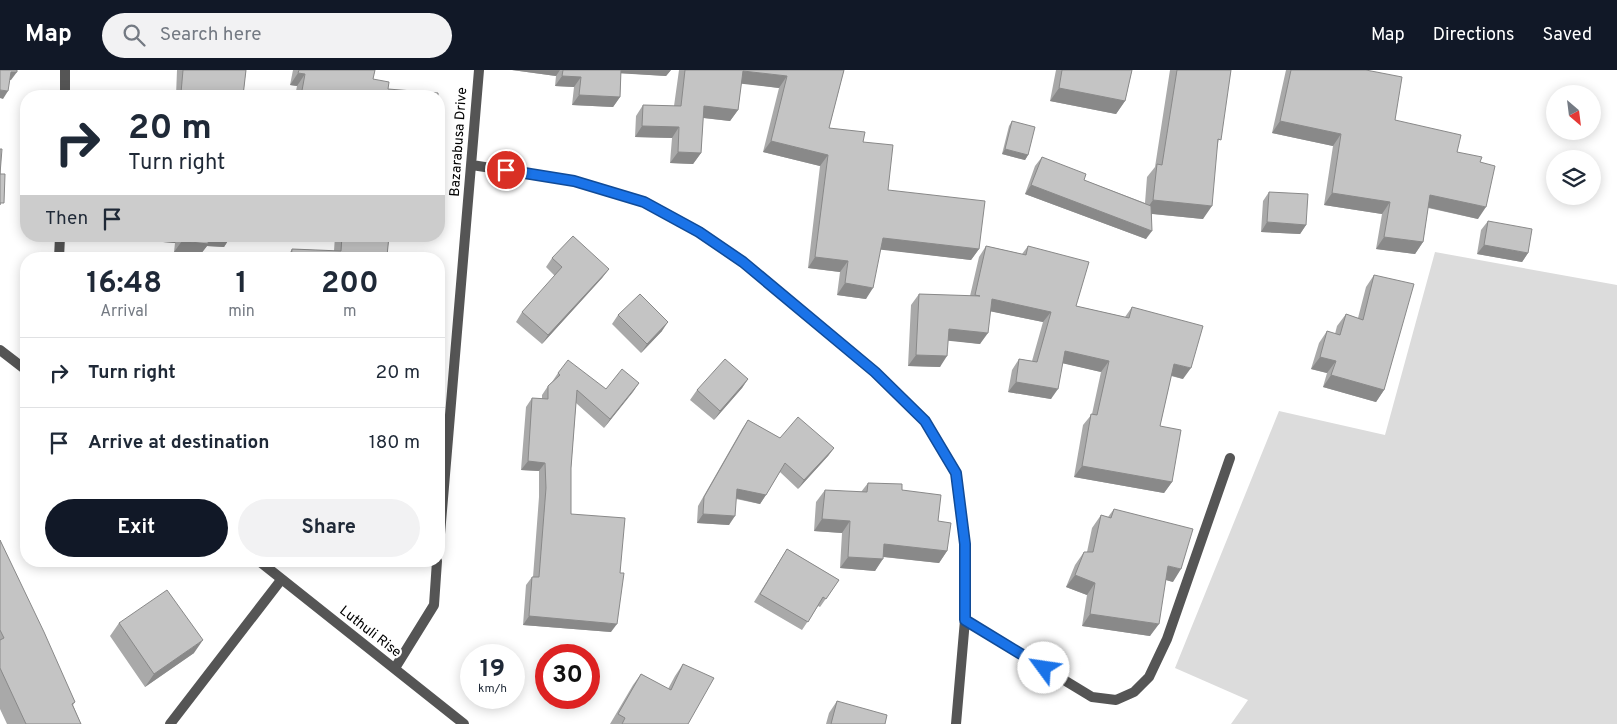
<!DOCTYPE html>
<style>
body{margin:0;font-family:Overpass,sans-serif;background:#f2f2f3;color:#1f2937;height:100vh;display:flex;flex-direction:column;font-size:19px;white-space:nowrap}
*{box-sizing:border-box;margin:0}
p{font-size:16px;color:#747a83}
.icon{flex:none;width:28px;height:28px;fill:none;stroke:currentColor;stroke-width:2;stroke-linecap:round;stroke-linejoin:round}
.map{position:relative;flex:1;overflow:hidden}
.sheet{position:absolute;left:20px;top:182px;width:425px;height:315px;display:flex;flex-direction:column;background:#fff;border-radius:20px;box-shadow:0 2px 12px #0003}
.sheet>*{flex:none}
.hud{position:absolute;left:20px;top:20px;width:425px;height:152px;border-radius:20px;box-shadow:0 2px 12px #0003;background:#fff;color:#1f2937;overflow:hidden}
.needle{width:32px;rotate:152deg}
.controls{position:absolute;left:1546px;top:15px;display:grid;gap:10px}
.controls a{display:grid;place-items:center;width:55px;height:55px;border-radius:50%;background:#fff;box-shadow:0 2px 12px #0003;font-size:25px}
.speed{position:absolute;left:460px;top:574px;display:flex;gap:10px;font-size:25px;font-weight:700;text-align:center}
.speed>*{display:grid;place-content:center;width:65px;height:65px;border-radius:50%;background:#fff;box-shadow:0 2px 12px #0003;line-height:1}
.speed small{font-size:12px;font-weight:400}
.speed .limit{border:8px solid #d22;background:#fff;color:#111}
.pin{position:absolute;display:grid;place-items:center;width:42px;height:42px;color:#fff;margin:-21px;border:2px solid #fff;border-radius:50%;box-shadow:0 1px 5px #0007}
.me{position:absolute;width:55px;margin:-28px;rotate:301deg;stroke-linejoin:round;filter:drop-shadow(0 0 4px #0008)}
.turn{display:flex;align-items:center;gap:18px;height:105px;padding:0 25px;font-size:22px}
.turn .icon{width:65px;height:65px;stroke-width:2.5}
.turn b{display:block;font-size:35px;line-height:42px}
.then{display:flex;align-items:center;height:48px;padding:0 25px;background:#0003;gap:10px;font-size:19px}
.eta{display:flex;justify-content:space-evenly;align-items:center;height:85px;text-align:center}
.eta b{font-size:30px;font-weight:700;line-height:35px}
.cta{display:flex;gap:10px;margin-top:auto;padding:10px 25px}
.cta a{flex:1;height:58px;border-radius:30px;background:#111827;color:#fff;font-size:20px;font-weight:700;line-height:58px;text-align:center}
.cta a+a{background:#f2f2f3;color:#1f2937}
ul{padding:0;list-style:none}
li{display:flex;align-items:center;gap:15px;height:70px;padding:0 25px;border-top:1px solid #e0e1e3}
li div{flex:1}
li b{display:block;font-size:19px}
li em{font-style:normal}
header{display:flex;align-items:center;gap:30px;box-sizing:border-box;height:70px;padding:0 25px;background:#111827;color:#fff}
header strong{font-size:24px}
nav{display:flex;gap:28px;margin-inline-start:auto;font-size:18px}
.search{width:350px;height:45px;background:#f2f2f3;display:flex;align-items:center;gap:12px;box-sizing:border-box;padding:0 18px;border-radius:28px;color:#747a83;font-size:19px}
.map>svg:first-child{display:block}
</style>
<header>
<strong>Map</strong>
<div class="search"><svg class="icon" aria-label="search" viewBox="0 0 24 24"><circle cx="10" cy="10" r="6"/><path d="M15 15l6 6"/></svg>Search here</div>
<nav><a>Map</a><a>Directions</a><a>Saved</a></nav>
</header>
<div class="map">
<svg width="1617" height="654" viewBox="0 0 1617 654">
<rect width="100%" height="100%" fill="#fff"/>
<path fill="#dcdcdc" d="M 1435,182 L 1617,215 L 1617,654 L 1231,654 L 1248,630 L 1175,598 L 1279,341 L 1385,365 Z"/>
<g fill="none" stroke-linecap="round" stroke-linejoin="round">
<path stroke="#555" stroke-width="10" d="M 65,0 L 65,26
M 472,95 L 574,111 L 644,132 L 699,162 L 743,192 L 875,302 L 925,351 L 956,403 L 965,474 L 965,550 L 956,654
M 59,189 L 60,166
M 439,476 L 479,0
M 965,550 L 1092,627 L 1116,630 L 1134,622 L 1149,607 L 1167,569 L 1230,388
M 395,598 L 434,535 L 437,491
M 170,654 L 281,510"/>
<path stroke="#555" stroke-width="10" d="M 0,280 L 26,300
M 259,491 L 464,654"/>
</g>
<path fill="#a9a9a9" d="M 177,0 L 246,0 L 243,26 L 176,26 Z
M 293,0 L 375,0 L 373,9 L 388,19 L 438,26 L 295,26 L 297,16 L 290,15 Z
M 512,0 L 671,0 L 666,6 L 621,3 L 620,27 L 613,37 L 572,35 L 574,17 L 555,16 L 556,6 Z
M 679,0 L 844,0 L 829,58 L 863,72 L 888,120 L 979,179 L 971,190 L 880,179 L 866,229 L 837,225 L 840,202 L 808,198 L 820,96 L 763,82 L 779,18 L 741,13 L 738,40 L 730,51 L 703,48 L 701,83 L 693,94 L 670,93 L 672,68 L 635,67 L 636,46 L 643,35 L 674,36 Z
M 1056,0 L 1132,0 L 1125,31 L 1116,44 L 1050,31 Z
M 1170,0 L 1231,0 L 1218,73 L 1203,149 L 1152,144 L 1146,169 L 1025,124 L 1035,96 L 1042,87 L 1084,110 L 1145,133 L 1147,107 L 1155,97 Z
M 1286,0 L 1366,0 L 1395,50 L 1457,82 L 1480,92 L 1478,149 L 1428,138 L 1423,172 L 1415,184 L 1376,179 L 1382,144 L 1324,135 L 1333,76 L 1272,63 Z
M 1012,51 L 1028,85 L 1025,90 L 1002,84 L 1009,56 Z
M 1269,122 L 1306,155 L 1300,164 L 1261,162 L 1263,131 Z
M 1488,151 L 1528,183 L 1522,192 L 1477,184 L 1481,160 Z
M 151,166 L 231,166 L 224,177 L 207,176 L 200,185 L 174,182 L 175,173 L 151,171 Z
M 335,166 L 389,166 L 387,186 L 425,189 L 286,189 L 292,179 L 334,181 Z
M 986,176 L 1022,184 L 1028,176 L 1076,236 L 1125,247 L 1132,237 L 1183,309 L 1171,306 L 1160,356 L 1172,412 L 1164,423 L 1074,407 L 1083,355 L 1092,344 L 1101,302 L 1063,293 L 1051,329 L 1008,322 L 1012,300 L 1019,289 L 1032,291 L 1043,252 L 990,241 L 980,274 L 948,270 L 940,297 L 908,296 L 911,235 L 919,224 L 970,226 L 979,187 Z
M 552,188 L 609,199 L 602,208 L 542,274 L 516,252 L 522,242 L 555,206 L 546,197 Z
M 1374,205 L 1384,320 L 1376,332 L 1323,317 L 1327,303 L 1311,299 L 1319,273 L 1327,261 L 1335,264 L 1337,256 L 1346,244 L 1358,248 L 1366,217 Z
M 618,245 L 662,261 L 641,283 L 612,254 Z
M 558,303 L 606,319 L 639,313 L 604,358 L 576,333 L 571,398 L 571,444 L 611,562 L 523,555 L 526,515 L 532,507 L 533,507 L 539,427 L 539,401 L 521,400 L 526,337 L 532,328 L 542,329 L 542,325 L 548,316 L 552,312 Z
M 748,309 L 742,318 L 714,350 L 690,330 L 697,320 Z
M 748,350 L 780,368 L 834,378 L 828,386 L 798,419 L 780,402 L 760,434 L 736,429 L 729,455 L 697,453 L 698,436 L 742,359 Z
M 868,413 L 902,420 L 938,451 L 947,481 L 939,493 L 883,487 L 875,501 L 840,498 L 842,463 L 814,461 L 816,432 L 825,420 L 861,422 Z
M 1114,439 L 1173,512 L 1166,510 L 1150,566 L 1082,556 L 1087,525 L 1066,517 L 1075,495 L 1084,482 L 1087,482 L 1092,458 L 1101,445 L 1108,447 Z
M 0,470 L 75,632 L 73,635 L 81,654 L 7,654 L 0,639 Z
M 787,479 L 839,510 L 820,537 L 818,536 L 802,560 L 754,532 Z
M 119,553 L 194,583 L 145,617 L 110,566 Z
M 683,594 L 688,654 L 610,654 L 633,615 L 641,604 L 668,619 L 675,606 Z
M 837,631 L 885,654 L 826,654 L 829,643 Z"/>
<path fill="#898989" d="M 512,0 L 560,0 L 556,6 Z
M 616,0 L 671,0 L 666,6 L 615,3 Z
M 743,1 L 787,6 L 779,18 L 735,13 Z
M 11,2 L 17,2 L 11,10 L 5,10 Z
M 298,3 L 305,4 L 297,16 L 290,15 Z
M 562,6 L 581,7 L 574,17 L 555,16 Z
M 1059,18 L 1125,31 L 1116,44 L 1050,31 Z
M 0,20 L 8,21 L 3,29 L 0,28 Z
M 181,23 L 243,26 L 179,26 Z
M 579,25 L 620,27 L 613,37 L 572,35 Z
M 704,36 L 738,40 L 730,51 L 696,47 Z
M 1280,51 L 1341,64 L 1333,76 L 1272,63 Z
M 642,56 L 679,57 L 672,68 L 635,67 Z
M 771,71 L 828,85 L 820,96 L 763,82 Z
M 1005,79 L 1028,85 L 1025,90 L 1002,84 Z
M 678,82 L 701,83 L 693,94 L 670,93 Z
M 1031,115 L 1152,161 L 1146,169 L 1025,124 Z
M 1332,123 L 1390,132 L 1382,144 L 1324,135 Z
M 1430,125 L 1486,137 L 1478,149 L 1422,136 Z
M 1153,130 L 1212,136 L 1203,149 L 1144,143 Z
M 1267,152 L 1306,155 L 1300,164 L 1261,162 Z
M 154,166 L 179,166 L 175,173 L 151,171 Z
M 207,166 L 231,166 L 224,177 L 207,176 L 200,185 L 174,182 L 182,171 Z
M 1384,167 L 1423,172 L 1415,184 L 1376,179 Z
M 883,168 L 979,179 L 971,190 L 875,179 Z
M 1484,175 L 1528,183 L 1522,192 L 1477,184 Z
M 815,187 L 848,191 L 840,202 L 808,198 Z
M 609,199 L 602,208 L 542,274 L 548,265 Z
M 845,213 L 873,218 L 866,229 L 837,225 Z
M 992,229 L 1051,242 L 1043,252 L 984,240 Z
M 668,252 L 662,261 L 641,283 L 647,274 Z
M 949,259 L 988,263 L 980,274 L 941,270 Z
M 1065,281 L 1109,291 L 1101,302 L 1057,292 Z
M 916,285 L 947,286 L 940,297 L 908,296 Z
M 1320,287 L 1336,291 L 1327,303 L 1311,299 Z
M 1174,294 L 1191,298 L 1183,309 L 1166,304 Z
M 1331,305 L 1384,320 L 1376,332 L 1323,317 Z
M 748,309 L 742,318 L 714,350 L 720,341 Z
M 1016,312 L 1058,319 L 1051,329 L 1008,322 Z
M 639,313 L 633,322 L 604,358 L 610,349 Z
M 834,378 L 828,386 L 798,419 L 804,410 Z
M 528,391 L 545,393 L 539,401 L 521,400 Z
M 1082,396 L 1172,412 L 1164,423 L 1074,407 Z
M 737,419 L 766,425 L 760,434 L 731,427 Z
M 703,444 L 735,446 L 729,455 L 697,453 Z
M 822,449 L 850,451 L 842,463 L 814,461 Z
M 884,474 L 947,481 L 939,493 L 876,486 Z
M 848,487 L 883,489 L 875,501 L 840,498 Z
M 1168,496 L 1181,499 L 1173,512 L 1159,508 Z
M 1075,505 L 1095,513 L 1087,525 L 1066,517 Z
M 1090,544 L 1159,554 L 1150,566 L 1082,556 Z
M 529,546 L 617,554 L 611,562 L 523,555 Z
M 203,570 L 194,583 L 145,617 L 154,604 Z"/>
<path fill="#c4c4c4" stroke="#898989" d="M 0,0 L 17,0 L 17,2 L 11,2 L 8,21 L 0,20 Z
M 183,0 L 246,0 L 243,26 L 181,23 Z
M 299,0 L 375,0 L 373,9 L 389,12 L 388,19 L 438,23 L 438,26 L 301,26 L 305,4 L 298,3 Z
M 563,0 L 621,0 L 620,27 L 579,25 L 581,7 L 562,6 Z
M 685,0 L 844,0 L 829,58 L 865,62 L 863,72 L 893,75 L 888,120 L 985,131 L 979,179 L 883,168 L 873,218 L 845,213 L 848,191 L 815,187 L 828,85 L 771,71 L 787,6 L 743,1 L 738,40 L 704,36 L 701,83 L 678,82 L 679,57 L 642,56 L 643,35 L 681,36 Z
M 1062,0 L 1132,0 L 1125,31 L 1059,18 Z
M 1177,0 L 1231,0 L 1221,70 L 1218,69 L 1212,136 L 1153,130 L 1157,94 L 1162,95 Z
M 1291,0 L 1366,0 L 1402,7 L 1395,50 L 1461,65 L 1457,82 L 1482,87 L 1480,92 L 1495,96 L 1486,137 L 1430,125 L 1423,172 L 1384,167 L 1390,132 L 1332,123 L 1341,64 L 1280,51 Z
M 439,47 L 444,48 L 442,67 L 439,67 Z
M 1012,51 L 1035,57 L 1028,85 L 1005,79 Z
M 0,79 L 2,79 L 0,104 L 5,104 L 4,133 L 0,133 L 0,135 Z
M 1042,87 L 1086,104 L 1084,110 L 1151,136 L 1152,161 L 1031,115 Z
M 1269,122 L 1308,124 L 1306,155 L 1267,152 Z
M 1488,151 L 1532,159 L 1528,183 L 1484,175 Z
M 182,166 L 209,166 L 208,174 L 182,171 Z
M 342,166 L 389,166 L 387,186 L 425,188 L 425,189 L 291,189 L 292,179 L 341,181 Z
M 573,166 L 609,199 L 548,265 L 522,242 L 562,197 L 552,188 Z
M 986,176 L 1026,185 L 1028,176 L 1089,192 L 1076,236 L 1129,248 L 1132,237 L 1203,256 L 1191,298 L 1174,294 L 1160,356 L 1181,360 L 1172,412 L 1082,396 L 1091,344 L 1097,345 L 1109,291 L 1065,281 L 1058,319 L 1016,312 L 1019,289 L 1037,292 L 1051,242 L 992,229 L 988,263 L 949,259 L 947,286 L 916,285 L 919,224 L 980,226 L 975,225 Z
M 1374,205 L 1414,214 L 1384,320 L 1331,305 L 1336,291 L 1320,287 L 1327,261 L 1340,265 L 1346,244 L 1363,250 Z
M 640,224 L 668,252 L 647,274 L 618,245 Z
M 725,289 L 748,309 L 720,341 L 697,320 Z
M 568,290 L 606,319 L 622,299 L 639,313 L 610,349 L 577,320 L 571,398 L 571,444 L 625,448 L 620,503 L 624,503 L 617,554 L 529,546 L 532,507 L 539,507 L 546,418 L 545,393 L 528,391 L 532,328 L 548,329 L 548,316 L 560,305 L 558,303 Z
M 798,347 L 834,378 L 804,410 L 785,393 L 766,425 L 737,419 L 735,446 L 703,444 L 704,427 L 748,350 L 780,368 Z
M 868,413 L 902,414 L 902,420 L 941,425 L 938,451 L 951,453 L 947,481 L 884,474 L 883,489 L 848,487 L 850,451 L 822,449 L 825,420 L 867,422 Z
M 1114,439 L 1193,459 L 1181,499 L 1168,496 L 1159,554 L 1090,544 L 1095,513 L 1075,505 L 1084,482 L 1093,482 L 1101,445 L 1111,448 Z
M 0,470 L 44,562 L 75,632 L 72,634 L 81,654 L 26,654 L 0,598 L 0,570 L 4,568 L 0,560 Z
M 787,479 L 839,510 L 826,529 L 823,527 L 808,552 L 760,524 Z
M 167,520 L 203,570 L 154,604 L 119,553 Z
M 683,594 L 714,608 L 688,654 L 622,654 L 625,648 L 618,644 L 641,604 L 671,620 Z
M 837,631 L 887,645 L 885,654 L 831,654 Z"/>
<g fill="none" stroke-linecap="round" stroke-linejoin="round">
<g stroke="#114b97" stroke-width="12">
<path id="route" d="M 506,100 L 574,111 L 644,132 L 699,162 L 743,192 L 875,302 L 925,351 L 956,403 L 965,474 L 965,550 L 1044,598"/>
</g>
<use href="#route" stroke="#1a73e8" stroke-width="9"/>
</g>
<g text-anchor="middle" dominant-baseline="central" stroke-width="4.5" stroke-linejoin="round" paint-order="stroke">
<g font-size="14" fill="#000" stroke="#fff">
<text transform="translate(459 72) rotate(-86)">Bazarabusa Drive</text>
<text transform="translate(370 562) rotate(38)">Luthuli Rise</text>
</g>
</g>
</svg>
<div class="controls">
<a><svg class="needle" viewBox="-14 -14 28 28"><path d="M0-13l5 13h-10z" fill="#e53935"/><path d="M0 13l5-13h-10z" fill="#747a83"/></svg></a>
<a><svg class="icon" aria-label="layers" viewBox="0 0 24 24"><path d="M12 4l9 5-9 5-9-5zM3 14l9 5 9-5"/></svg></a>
</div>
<div class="speed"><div>19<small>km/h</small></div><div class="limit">30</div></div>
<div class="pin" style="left:506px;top:100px;background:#d93025"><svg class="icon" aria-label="arrive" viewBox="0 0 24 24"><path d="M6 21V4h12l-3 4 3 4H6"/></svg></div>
<svg class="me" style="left:1044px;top:598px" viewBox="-20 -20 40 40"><circle r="19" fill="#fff"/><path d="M0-13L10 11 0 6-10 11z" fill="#1a73e8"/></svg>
<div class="hud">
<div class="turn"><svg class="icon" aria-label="right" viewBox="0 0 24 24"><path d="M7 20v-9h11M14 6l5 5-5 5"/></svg><div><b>20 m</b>Turn right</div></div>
<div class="then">Then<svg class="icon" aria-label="arrive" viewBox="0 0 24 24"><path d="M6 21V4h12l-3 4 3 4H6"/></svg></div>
</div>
<section class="sheet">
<div class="eta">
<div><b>16:48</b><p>Arrival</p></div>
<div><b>1</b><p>min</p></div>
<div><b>200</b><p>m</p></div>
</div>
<ul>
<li><svg class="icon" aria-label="right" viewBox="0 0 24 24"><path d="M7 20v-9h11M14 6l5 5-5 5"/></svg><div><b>Turn right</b></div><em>20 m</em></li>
<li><svg class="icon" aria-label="arrive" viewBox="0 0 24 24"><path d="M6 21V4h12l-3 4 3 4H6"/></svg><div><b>Arrive at destination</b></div><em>180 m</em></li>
</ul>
<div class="cta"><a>Exit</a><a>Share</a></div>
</section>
</div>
